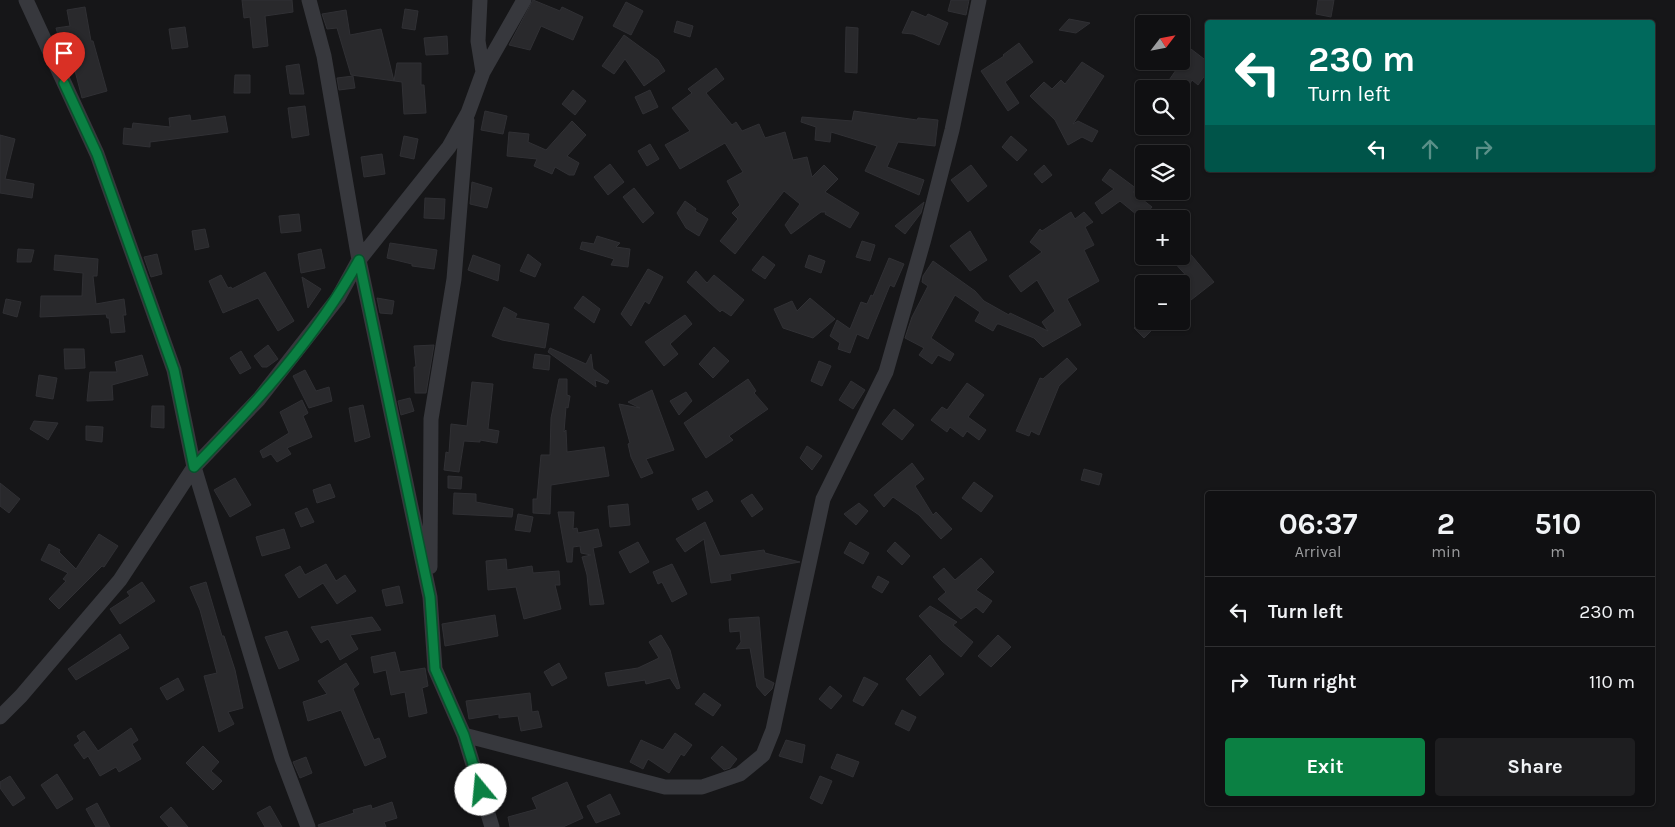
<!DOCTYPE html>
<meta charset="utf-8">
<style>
body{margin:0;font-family:Karla,sans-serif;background:#1e1e20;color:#f1f3f6;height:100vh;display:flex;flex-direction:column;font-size:19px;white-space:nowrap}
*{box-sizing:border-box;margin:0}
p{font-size:16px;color:#9c9d9f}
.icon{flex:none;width:28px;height:28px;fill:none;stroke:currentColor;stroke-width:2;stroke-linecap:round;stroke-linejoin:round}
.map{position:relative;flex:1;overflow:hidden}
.panel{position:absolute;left:1205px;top:491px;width:450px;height:315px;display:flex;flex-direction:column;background:#101012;border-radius:5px;box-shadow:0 1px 4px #0004,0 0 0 1px #303032}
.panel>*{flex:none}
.guide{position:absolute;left:1205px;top:20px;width:450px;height:152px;border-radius:5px;box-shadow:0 1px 4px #0004,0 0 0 1px #303032;background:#00695c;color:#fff;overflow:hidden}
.needle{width:32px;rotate:58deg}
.fabs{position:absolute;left:1135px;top:15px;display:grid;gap:10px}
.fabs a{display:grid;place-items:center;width:55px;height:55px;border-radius:5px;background:#101012;box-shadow:0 1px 4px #0004,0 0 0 1px #303032;font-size:25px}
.pin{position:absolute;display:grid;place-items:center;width:42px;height:42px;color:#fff;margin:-51px -21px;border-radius:50% 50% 50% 0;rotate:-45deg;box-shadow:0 0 5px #0007}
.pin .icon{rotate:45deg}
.me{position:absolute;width:55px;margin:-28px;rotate:343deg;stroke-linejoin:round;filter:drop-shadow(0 0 4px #0008)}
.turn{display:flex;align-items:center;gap:18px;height:105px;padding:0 20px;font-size:22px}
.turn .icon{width:65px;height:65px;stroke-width:2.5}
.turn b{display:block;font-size:35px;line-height:42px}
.lanes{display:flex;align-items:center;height:48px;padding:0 20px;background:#0003;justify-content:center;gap:25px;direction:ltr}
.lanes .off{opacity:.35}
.eta{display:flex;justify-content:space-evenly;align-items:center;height:85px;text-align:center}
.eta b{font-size:30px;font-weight:700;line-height:35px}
.button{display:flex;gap:10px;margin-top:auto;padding:10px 20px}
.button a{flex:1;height:58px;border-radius:5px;background:#0b8043;color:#fff;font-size:20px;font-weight:700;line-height:58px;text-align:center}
.button a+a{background:#1e1e20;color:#f1f3f6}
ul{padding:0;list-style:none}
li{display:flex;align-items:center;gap:15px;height:70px;padding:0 20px;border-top:1px solid #303032}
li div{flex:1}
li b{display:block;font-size:19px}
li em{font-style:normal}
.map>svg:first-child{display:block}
</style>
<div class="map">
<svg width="1675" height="827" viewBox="0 0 1675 827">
<rect width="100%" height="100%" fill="#161618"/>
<path fill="#29292c" stroke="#303034" d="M 242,0 L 292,0 L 293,12 L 265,16 L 268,46 L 253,48 L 250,17 L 244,18 Z
M 533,0 L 560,11 L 562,7 L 583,17 L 573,40 L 541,26 L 530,50 L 509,45 Z
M 951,0 L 969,0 L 966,15 L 948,11 Z
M 1318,0 L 1334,0 L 1331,17 L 1316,14 Z
M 626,2 L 643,11 L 631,35 L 613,26 Z
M 85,7 L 91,41 L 93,41 L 107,91 L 82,98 L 74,67 L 68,69 L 56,28 L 70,26 L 67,10 Z
M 405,9 L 418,11 L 415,30 L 402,28 Z
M 346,10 L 350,35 L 381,29 L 394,81 L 397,63 L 421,63 L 421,85 L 424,85 L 426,113 L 404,114 L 402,82 L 351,75 L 337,28 L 327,29 L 322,14 Z
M 912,11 L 926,17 L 928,14 L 948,23 L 939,45 L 913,34 L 902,33 Z
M 1069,19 L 1090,23 L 1076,33 L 1059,30 Z
M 677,21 L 693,26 L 690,37 L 674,32 Z
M 185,27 L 188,47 L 172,49 L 169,29 Z
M 846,27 L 858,28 L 857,73 L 845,72 Z
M 624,35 L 658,60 L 665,71 L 644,86 L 625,59 L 614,74 L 602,66 Z
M 447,36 L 448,54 L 426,55 L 424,38 Z
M 1019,43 L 1033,62 L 1005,82 L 1019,103 L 1008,111 L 981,71 L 1004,56 L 1003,55 Z
M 1187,46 L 1208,62 L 1208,71 L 1198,85 L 1192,80 L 1187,89 L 1163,89 L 1176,70 L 1172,67 L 1176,61 L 1181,61 L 1181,54 Z
M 1082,62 L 1104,76 L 1073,124 L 1078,121 L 1098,131 L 1092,142 L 1082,137 L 1068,145 L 1055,120 L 1030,96 L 1044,82 L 1052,89 L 1061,80 L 1065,84 Z
M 299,64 L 304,94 L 290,94 L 286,66 Z
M 716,68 L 724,79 L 706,93 L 732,125 L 736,122 L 742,131 L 759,124 L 765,138 L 785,132 L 793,160 L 807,157 L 812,177 L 824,165 L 838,179 L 825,192 L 859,213 L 850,228 L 825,214 L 826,212 L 821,212 L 791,234 L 785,225 L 800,204 L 784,191 L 735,254 L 720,241 L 738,219 L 732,213 L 740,205 L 727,181 L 743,172 L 725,143 L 680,169 L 665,145 L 690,131 L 672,108 L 692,93 L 688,89 Z
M 235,75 L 250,75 L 250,93 L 234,93 Z
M 353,76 L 355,88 L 339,90 L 337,78 Z
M 573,90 L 586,101 L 575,115 L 562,104 Z
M 650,90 L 658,107 L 643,114 L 635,97 Z
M 305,106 L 309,135 L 292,138 L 288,108 Z
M 485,111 L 507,116 L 503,134 L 481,130 Z
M 854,111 L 917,120 L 918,118 L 938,120 L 935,146 L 898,142 L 887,167 L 924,180 L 919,195 L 865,171 L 877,146 L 831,132 L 830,142 L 815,140 L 816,127 L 801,122 L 802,117 L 852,121 Z
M 190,115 L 191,121 L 225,116 L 228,132 L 150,142 L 150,147 L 123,144 L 124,128 L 132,129 L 133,123 L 170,127 L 169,118 Z
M 572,121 L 586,135 L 567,156 L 579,163 L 574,175 L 569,175 L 555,167 L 552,174 L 534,166 L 537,159 L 507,156 L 509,132 L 529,134 L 528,142 L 546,150 Z
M 0,135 L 15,139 L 5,179 L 34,184 L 32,198 L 0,193 Z
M 404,136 L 418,139 L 414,159 L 400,156 Z
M 1011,136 L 1027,150 L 1017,161 L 1002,147 Z
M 650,144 L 659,159 L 647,166 L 638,151 Z
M 382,154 L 385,174 L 364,177 L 361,157 Z
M 610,164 L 624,182 L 608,195 L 594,177 Z
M 971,165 L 987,186 L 968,202 L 951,180 Z
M 1044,165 L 1052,175 L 1042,183 L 1034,174 Z
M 1110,169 L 1137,189 L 1133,192 L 1152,207 L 1142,219 L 1120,201 L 1102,214 L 1095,203 L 1114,189 L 1102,180 Z
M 472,182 L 492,188 L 487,208 L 470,204 Z
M 634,188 L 654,213 L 643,223 L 623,197 Z
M 425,198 L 445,199 L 444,219 L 424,218 Z
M 685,201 L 696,209 L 695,211 L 708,219 L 699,236 L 686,228 L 677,213 Z
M 924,202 L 921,213 L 905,234 L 895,226 Z
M 1071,212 L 1075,219 L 1084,212 L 1093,222 L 1085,227 L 1094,245 L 1084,250 L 1099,281 L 1067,299 L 1081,325 L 1043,347 L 1034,338 L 999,324 L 997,324 L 993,331 L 975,321 L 980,312 L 955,295 L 931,338 L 954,354 L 950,361 L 938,355 L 932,364 L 919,355 L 924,348 L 905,338 L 912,317 L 928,286 L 922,282 L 923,276 L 933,261 L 975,291 L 984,301 L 1009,315 L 1010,313 L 1048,331 L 1042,322 L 1055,311 L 1037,280 L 1021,292 L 1009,276 L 1042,252 L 1030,242 L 1040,229 L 1042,231 Z
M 299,214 L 301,231 L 281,233 L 279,216 Z
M 205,229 L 209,247 L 195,250 L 192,231 Z
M 970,231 L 987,260 L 970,271 L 950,246 Z
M 597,236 L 620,243 L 616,247 L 630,249 L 628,267 L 611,265 L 614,259 L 580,249 L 582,242 L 594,244 Z
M 862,241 L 875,245 L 870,261 L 856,257 Z
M 390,243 L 437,250 L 434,269 L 412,266 L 412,264 L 387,258 Z
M 18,249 L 34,250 L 31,262 L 17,262 Z
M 321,249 L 325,268 L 301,273 L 298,254 Z
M 1187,250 L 1214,282 L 1191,300 L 1182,288 L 1191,281 L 1173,261 Z
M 157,254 L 162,274 L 151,277 L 144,257 Z
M 528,254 L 541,264 L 535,277 L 520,271 Z
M 55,255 L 98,259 L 97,276 L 93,276 L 96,304 L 124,299 L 126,315 L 123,315 L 125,332 L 111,333 L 109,318 L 107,318 L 106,314 L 40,317 L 41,296 L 82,296 L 83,273 L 54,270 Z
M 473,255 L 500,265 L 498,281 L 468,270 Z
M 809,255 L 825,261 L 821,273 L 805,267 Z
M 763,256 L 775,265 L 765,279 L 752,270 Z
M 889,258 L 904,264 L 894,287 L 890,285 L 868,339 L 857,334 L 850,353 L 838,349 L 840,343 L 830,336 L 837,320 L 850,329 L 861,302 L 867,304 L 871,295 L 873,296 Z
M 648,269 L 663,277 L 649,304 L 645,301 L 631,326 L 621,314 Z
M 696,271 L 707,283 L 714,275 L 744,300 L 731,316 L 722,310 L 720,312 L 687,282 Z
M 265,272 L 294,321 L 278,331 L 258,298 L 223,313 L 209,281 L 221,275 L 228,288 L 231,287 L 232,289 Z
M 302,277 L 321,289 L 308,308 Z
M 583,296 L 600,309 L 594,323 L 574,308 Z
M 377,298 L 394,301 L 392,314 L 380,313 Z
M 810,298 L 835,319 L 813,338 L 783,328 L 774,309 L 792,301 L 797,311 Z
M 6,299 L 21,302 L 17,317 L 3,313 Z
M 504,307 L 517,314 L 515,318 L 549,324 L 545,348 L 502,340 L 492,336 Z
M 685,315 L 692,324 L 670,344 L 678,354 L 664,366 L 645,342 Z
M 1141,321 L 1161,321 L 1144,338 L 1134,328 Z
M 268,345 L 278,359 L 267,367 L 262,367 L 254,356 Z
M 434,345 L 426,393 L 415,393 L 414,367 L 416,367 L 414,346 Z
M 714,347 L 729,361 L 713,378 L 699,364 Z
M 550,348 L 586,364 L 591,354 L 593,369 L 609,381 L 607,384 L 595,380 L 596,387 L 548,352 Z
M 64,349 L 84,349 L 85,368 L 65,369 Z
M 241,351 L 251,368 L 240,374 L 230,358 Z
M 535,354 L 550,356 L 549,370 L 533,368 Z
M 142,355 L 148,375 L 112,385 L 113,400 L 87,401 L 90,372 L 117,372 L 115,362 Z
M 1067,358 L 1077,369 L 1059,386 L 1039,435 L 1031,431 L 1029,436 L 1016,431 L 1040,378 L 1043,379 Z
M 819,361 L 831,366 L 822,386 L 811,381 Z
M 305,370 L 316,391 L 329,387 L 332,401 L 309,408 L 293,376 Z
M 39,375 L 57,378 L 53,399 L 36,396 Z
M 559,379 L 567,379 L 567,395 L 570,396 L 568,408 L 566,407 L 564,432 L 566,430 L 567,452 L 604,447 L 609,476 L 551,485 L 550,514 L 533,513 L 533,499 L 537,499 L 541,455 L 550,455 L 551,418 Z
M 748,379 L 756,391 L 754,393 L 768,409 L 729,436 L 733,440 L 706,458 L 684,423 Z
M 851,381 L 865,390 L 853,409 L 839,400 Z
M 472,382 L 493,384 L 488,429 L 499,431 L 497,443 L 480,440 L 480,442 L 464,441 L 459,472 L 444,470 L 446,452 L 449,453 L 451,424 L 467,426 Z
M 967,383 L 984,395 L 968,417 L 986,430 L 979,440 L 967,431 L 963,437 L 950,427 L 947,432 L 931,420 L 942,407 L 947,410 Z
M 652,390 L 674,450 L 646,459 L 653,473 L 641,478 L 631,457 L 628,444 L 630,443 L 619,404 L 640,408 L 628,402 Z
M 686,392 L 692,401 L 679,415 L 670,401 Z
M 410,398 L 414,411 L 401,415 L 398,401 Z
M 302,400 L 308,413 L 303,416 L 312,437 L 287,448 L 291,454 L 277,462 L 271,454 L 263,458 L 260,451 L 289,433 L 280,412 Z
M 363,405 L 370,437 L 355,442 L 349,408 Z
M 152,406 L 164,406 L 164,428 L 151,427 Z
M 894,409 L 914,425 L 902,440 L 882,424 Z
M 34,421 L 58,423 L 48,440 L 30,429 Z
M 86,426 L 103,427 L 102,442 L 86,440 Z
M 807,446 L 822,456 L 812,470 L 800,458 Z
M 912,463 L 924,479 L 915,486 L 933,515 L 936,512 L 952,529 L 941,539 L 919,515 L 893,497 L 884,507 L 874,495 Z
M 1084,469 L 1102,474 L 1099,485 L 1081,480 Z
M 448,476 L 462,477 L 461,489 L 448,488 Z
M 235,478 L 251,505 L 230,517 L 214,490 Z
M 974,482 L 993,496 L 981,512 L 962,498 Z
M 0,483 L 20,499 L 9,513 L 0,506 Z
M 330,484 L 335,497 L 317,503 L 313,490 Z
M 707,491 L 713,501 L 698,510 L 692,499 Z
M 454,493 L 476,494 L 476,502 L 513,509 L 512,517 L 453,514 Z
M 752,494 L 763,509 L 752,517 L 741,501 Z
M 859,503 L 868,511 L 856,525 L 844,514 Z
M 628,504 L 630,525 L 610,527 L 608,506 Z
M 307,508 L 314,522 L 301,527 L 295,513 Z
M 558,512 L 574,512 L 573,529 L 577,528 L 578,533 L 598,529 L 602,546 L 593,548 L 604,604 L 590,605 L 587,575 L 582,557 L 591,555 L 581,553 L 580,546 L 573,547 L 572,562 L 567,562 Z
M 518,514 L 533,517 L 530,532 L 515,530 Z
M 705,522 L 720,556 L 764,550 L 765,553 L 800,562 L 730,574 L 731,580 L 711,583 L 704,539 L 685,552 L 676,539 Z
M 284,529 L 290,548 L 262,556 L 256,537 Z
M 99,534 L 118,546 L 104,567 L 102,566 L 59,609 L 49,599 L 66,581 L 63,579 L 68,573 L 41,560 L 49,544 L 60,550 L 59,552 L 76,569 Z
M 638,542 L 649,562 L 630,573 L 619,552 Z
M 850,542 L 869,553 L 863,564 L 844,553 Z
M 895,542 L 910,556 L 902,565 L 887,551 Z
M 981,558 L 994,572 L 976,590 L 992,601 L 983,613 L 976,607 L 961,619 L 938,599 L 946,592 L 933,577 L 944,568 L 955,580 Z
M 506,559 L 507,570 L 532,566 L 533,573 L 559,571 L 560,585 L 555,585 L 561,609 L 524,619 L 516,587 L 488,590 L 486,561 Z
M 326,564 L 336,581 L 345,575 L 356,591 L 337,604 L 323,583 L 299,598 L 285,575 L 300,566 L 305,575 Z
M 672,564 L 687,594 L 672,602 L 662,582 L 658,584 L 653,572 Z
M 878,576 L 889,582 L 882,593 L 872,587 Z
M 142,582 L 155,601 L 120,624 L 110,609 L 130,596 L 127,592 Z
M 206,582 L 222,636 L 224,636 L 235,670 L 243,708 L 228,712 L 234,724 L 219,732 L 204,676 L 217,673 L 200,610 L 190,587 Z
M 399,586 L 403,603 L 386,606 L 382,590 Z
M 930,606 L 957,622 L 953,625 L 973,642 L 961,657 L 942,641 L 919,616 Z
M 495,615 L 498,636 L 445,646 L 442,624 Z
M 372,617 L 381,630 L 350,635 L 358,649 L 340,660 L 328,639 L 321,643 L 311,627 Z
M 759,617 L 764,678 L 774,683 L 772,689 L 765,696 L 757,687 L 750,648 L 736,649 L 741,642 L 740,631 L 730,632 L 729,619 Z
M 287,631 L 299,660 L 279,669 L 265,637 Z
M 120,634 L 129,648 L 76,680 L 68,669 Z
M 661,635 L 670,650 L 680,688 L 677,689 L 670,678 L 646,684 L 645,680 L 608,686 L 605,673 L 638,668 L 659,658 L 649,642 Z
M 998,635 L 1011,647 L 991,667 L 978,656 Z
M 395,652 L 400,672 L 425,668 L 428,686 L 422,688 L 427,713 L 409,717 L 405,692 L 391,695 L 386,670 L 374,673 L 371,657 Z
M 930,655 L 944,674 L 920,696 L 906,679 Z
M 346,663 L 359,684 L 353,689 L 374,740 L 379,738 L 386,757 L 365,766 L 341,710 L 308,721 L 303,702 L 327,694 L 318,681 Z
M 559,663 L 567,678 L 552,686 L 544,672 Z
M 864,677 L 878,684 L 863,706 L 853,701 Z
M 178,678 L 184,690 L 167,700 L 160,688 Z
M 830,686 L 842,696 L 831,709 L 819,699 Z
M 530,693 L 532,712 L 538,711 L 542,727 L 521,731 L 518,716 L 499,718 L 499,714 L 469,719 L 466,701 Z
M 704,693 L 721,705 L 713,716 L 695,704 Z
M 902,710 L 916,717 L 909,731 L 895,724 Z
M 131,728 L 138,740 L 132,744 L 141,759 L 119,772 L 116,767 L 100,776 L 88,756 L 84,759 L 74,745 L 80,741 L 77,736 L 84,731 L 98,751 Z
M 675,733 L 692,745 L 684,756 L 681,754 L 669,773 L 648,759 L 643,769 L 630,762 L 641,740 L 663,750 Z
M 786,740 L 805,745 L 802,763 L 779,756 Z
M 203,746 L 219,762 L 211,771 L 222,781 L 213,790 L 186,763 Z
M 722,746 L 737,759 L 730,768 L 724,770 L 711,758 Z
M 837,754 L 859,762 L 853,777 L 831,768 Z
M 306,757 L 312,773 L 300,778 L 293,762 Z
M 57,774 L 73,799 L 57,809 L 41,785 Z
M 10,776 L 25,798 L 13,806 L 0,788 L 0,782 Z
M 820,776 L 832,781 L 822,804 L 810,798 Z
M 567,782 L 583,818 L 563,827 L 510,827 L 508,817 L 537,809 L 532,798 Z
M 610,794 L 620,814 L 596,823 L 587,806 Z
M 392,802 L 397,818 L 384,822 L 386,827 L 319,827 L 318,825 L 354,813 L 353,810 L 371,805 L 372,809 Z
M 97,803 L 110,827 L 96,827 L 86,809 Z
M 270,806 L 282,827 L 265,827 L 257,813 Z
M 171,807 L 188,827 L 169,827 L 160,817 Z"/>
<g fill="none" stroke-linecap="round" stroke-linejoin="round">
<path stroke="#37383d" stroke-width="15" d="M 26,0 L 97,154 L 174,370 L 194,467 L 282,758 L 308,827
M 309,0 L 324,56 L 359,260 L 430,597 L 435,669 L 464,735 L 492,827
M 480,0 L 478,41 L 483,72
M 430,567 L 431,419 L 454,279 L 467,120
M 0,717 L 21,696 L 120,580 L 194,467 L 259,399 L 338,298 L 359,260 L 449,147 L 468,113 L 483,72 L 524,0
M 464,735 L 665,787 L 702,787 L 740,774 L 763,755 L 773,730 L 823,499 L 886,372 L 924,239 L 952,130 L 979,0"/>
</g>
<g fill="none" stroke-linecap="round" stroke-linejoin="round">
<g stroke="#07532c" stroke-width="12">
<path id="route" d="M 64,83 L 97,154 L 174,370 L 194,467 C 255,404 316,338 359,260 L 430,597 L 435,669 L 464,735 L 481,790"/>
</g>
<use href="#route" stroke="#0b8043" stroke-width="9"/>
</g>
</svg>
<div class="fabs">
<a><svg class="needle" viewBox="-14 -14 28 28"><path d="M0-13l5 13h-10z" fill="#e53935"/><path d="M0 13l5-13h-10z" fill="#9c9d9f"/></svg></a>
<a><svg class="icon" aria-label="search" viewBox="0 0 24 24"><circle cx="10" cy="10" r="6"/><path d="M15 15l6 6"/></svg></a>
<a><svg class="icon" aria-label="layers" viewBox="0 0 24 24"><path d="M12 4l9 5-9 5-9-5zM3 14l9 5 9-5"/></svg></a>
<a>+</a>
<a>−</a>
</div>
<div class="pin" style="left:64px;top:83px;background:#d93025"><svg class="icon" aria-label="arrive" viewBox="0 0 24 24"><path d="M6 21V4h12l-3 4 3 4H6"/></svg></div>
<svg class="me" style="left:481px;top:790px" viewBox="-20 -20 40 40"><circle r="19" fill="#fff"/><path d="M0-13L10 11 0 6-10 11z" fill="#0b8043"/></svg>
<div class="guide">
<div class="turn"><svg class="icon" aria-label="left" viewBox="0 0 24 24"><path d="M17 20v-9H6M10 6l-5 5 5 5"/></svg><div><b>230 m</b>Turn left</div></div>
<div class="lanes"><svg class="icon" aria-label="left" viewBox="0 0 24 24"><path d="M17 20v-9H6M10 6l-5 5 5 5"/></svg><svg class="icon off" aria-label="ahead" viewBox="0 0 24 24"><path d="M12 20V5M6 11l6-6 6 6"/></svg><svg class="icon off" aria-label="right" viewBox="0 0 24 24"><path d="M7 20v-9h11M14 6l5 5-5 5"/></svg></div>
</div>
<section class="panel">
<div class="eta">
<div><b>06:37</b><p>Arrival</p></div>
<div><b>2</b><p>min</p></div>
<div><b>510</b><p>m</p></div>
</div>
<ul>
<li><svg class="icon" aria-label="left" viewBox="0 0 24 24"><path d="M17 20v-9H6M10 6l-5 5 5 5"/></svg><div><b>Turn left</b></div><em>230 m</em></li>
<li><svg class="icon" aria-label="right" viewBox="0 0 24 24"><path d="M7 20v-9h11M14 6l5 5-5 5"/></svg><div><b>Turn right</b></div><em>110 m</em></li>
</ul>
<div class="button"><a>Exit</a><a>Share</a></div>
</section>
</div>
